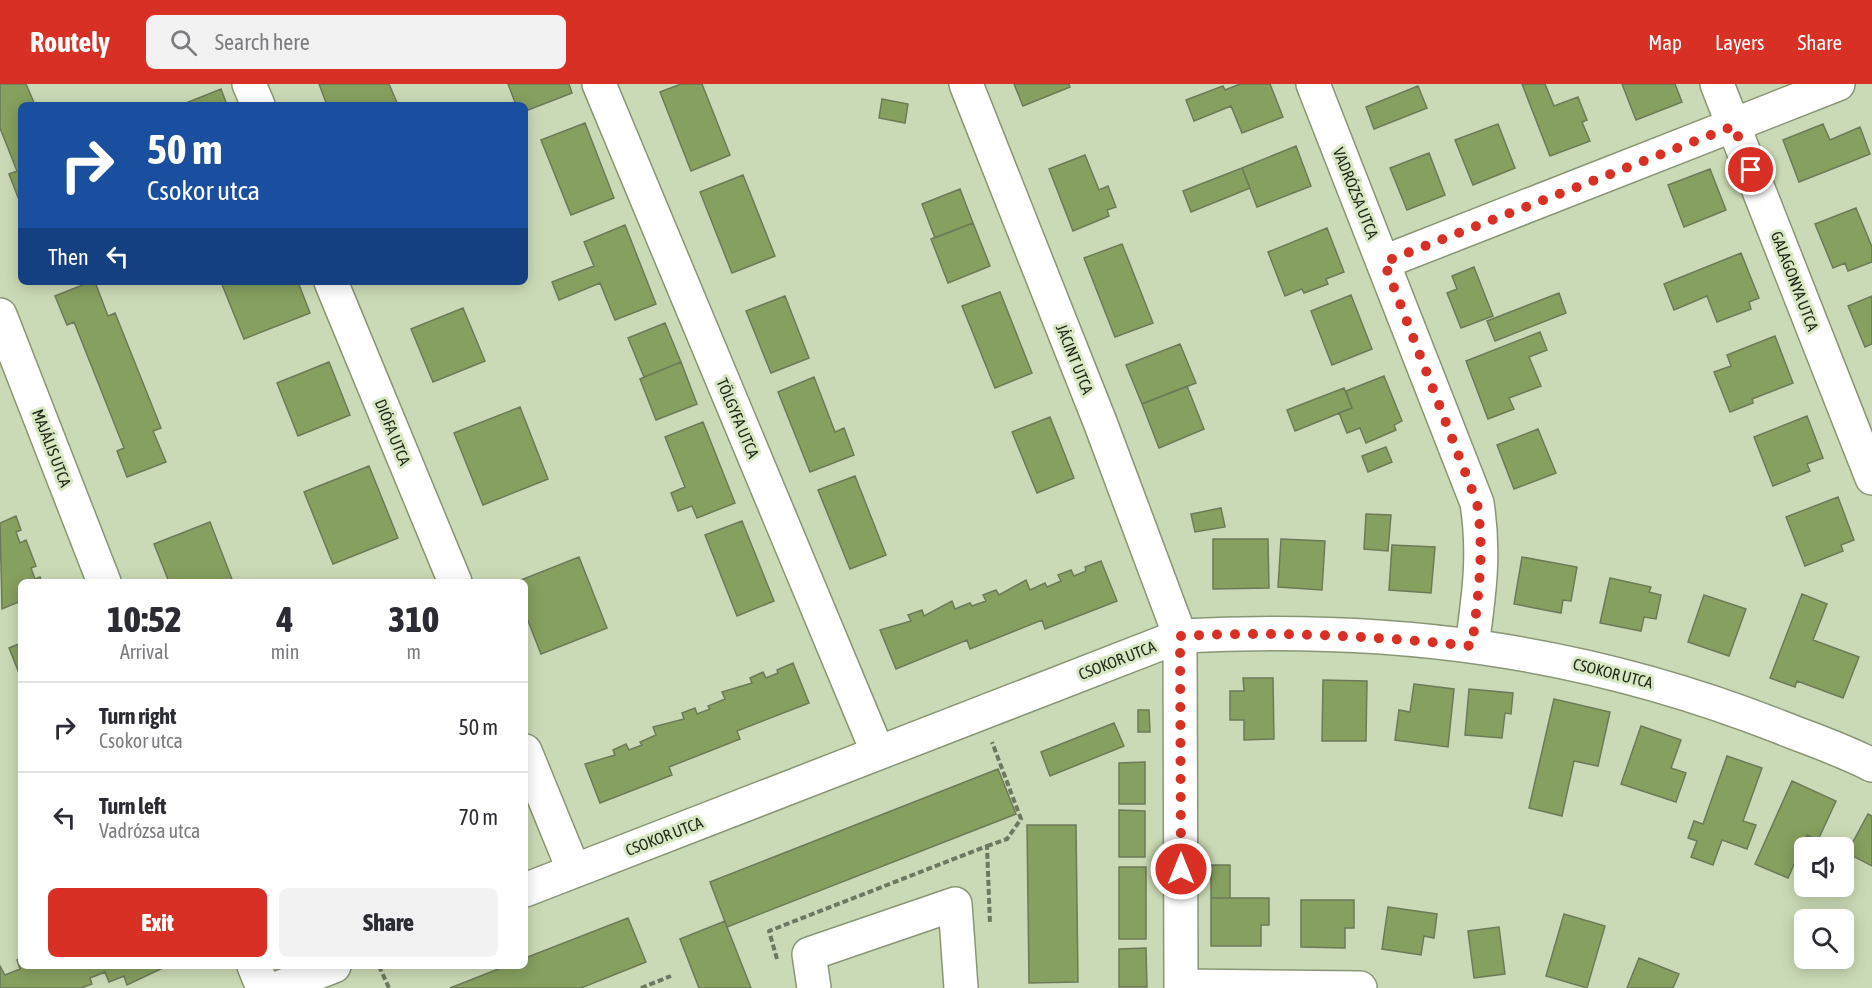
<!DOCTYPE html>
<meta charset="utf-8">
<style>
body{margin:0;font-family:"Asap Condensed",sans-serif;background:#f2f2f3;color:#2b2b33;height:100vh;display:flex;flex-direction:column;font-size:22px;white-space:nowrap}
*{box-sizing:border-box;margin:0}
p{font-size:20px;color:#7c7c81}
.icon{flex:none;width:33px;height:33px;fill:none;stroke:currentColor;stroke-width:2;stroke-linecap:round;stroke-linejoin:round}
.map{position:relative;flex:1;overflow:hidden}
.drawer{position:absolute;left:18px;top:495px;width:510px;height:390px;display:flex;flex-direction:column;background:#fff;border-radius:9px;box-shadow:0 3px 15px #0003}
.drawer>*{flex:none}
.hud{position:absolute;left:18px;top:18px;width:510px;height:183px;border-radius:9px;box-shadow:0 3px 15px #0003;background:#1a4fa0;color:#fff;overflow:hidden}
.fabs{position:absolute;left:1794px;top:753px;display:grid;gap:12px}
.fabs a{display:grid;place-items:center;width:60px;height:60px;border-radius:9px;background:#fff;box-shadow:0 3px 15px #0003;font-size:30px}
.pin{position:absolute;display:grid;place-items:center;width:51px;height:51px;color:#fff;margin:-26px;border:3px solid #fff;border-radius:50%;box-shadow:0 2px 6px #0007}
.me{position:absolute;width:66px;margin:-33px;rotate:0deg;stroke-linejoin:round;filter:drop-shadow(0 0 4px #0008)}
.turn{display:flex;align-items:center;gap:21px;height:126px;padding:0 30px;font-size:27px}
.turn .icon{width:78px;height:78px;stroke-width:2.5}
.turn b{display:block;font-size:42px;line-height:51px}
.then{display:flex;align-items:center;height:57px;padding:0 30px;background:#0003;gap:12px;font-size:22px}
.eta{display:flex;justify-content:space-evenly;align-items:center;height:102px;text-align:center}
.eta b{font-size:36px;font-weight:800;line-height:42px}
.button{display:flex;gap:12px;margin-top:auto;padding:12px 30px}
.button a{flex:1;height:69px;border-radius:9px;background:#d93025;color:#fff;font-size:24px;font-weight:800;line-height:69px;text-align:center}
.button a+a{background:#f2f2f3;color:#2b2b33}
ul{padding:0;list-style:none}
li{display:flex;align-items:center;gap:18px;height:90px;padding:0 30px;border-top:2px solid #e1e1e2}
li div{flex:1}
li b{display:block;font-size:22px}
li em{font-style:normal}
header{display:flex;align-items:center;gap:36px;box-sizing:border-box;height:84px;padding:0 30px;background:#d93025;color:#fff}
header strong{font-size:28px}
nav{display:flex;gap:33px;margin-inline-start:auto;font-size:21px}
.search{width:420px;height:54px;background:#f2f2f3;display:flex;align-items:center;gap:15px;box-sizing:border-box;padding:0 21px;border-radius:9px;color:#7c7c81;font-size:22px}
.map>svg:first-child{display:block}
</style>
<header>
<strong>Routely</strong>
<div class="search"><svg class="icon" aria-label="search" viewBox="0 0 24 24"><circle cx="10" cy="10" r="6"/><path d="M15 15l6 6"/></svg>Search here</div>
<nav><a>Map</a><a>Layers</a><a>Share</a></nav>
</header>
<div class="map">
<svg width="1872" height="904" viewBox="0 0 1872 904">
<rect width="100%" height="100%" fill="#cbdab6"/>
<path fill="#86a05f" stroke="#6c7a59" stroke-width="1.5" d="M 0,0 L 26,0 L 35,21 L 21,21 L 19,116 L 9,90 L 17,87 L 0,44 Z
M 319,0 L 389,0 L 398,21 L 327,21 Z
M 508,0 L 569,0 L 572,9 L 528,26 L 525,21 L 516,21 Z
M 681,0 L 702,0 L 730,71 L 691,87 L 660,8 Z
M 1014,0 L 1069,0 L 1070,3 L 1023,22 Z
M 1240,0 L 1270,0 L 1283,33 L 1242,49 L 1231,22 L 1194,37 L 1186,16 L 1223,2 L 1225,6 Z
M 1522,0 L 1545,0 L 1554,22 L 1578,13 L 1587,36 L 1582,38 L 1590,57 L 1550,72 Z
M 1622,0 L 1675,0 L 1682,18 L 1636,36 Z
M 1418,2 L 1427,24 L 1374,45 L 1366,23 Z
M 221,5 L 227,21 L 181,21 Z
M 882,15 L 908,20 L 905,39 L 879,34 Z
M 585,39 L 614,114 L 571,131 L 541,56 Z
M 1498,40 L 1515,84 L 1473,101 L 1455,56 Z
M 1823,40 L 1830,56 L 1860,43 L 1870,70 L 1799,98 L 1783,56 Z
M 1296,62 L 1311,102 L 1257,123 L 1242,84 Z
M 1429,69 L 1445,111 L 1407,126 L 1390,84 Z
M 1085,71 L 1099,106 L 1108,102 L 1116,123 L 1107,126 L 1109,132 L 1073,147 L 1049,85 Z
M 1242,84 L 1250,104 L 1191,128 L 1183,107 Z
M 1710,85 L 1726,126 L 1684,143 L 1668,101 Z
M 743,91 L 775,172 L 732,189 L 700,108 Z
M 960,105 L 973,139 L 935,154 L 922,120 Z
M 1856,124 L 1872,163 L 1872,178 L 1848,187 L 1845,179 L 1833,184 L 1815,140 Z
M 973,139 L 990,182 L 948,199 L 931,155 Z
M 625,141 L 656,220 L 615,236 L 600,199 L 559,216 L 552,198 L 594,182 L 584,158 Z
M 1327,144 L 1344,188 L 1326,195 L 1328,200 L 1304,209 L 1302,205 L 1285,212 L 1268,168 Z
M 1122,160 L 1153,239 L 1115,253 L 1084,174 Z
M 1741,169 L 1759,214 L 1749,218 L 1751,225 L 1717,238 L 1707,212 L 1674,226 L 1664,200 Z
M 1474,183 L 1493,232 L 1461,244 L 1447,209 L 1457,205 L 1452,192 Z
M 90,198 L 95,198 L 108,232 L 115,229 L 161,344 L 153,347 L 166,378 L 127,393 L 117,367 L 124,364 L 74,238 L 67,241 L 55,212 Z
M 221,198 L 298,198 L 310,229 L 244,255 Z
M 1000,208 L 1032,289 L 995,304 L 962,222 Z
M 1559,209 L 1566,229 L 1495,257 L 1487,237 Z
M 1351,211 L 1372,265 L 1332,281 L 1311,227 Z
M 785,212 L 809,274 L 771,289 L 746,227 Z
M 1872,212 L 1872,260 L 1865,263 L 1848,222 Z
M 463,224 L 485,277 L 433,298 L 411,245 Z
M 665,239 L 681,278 L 644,293 L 628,254 Z
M 1540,248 L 1547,266 L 1529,273 L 1541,302 L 1509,314 L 1514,325 L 1488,335 L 1466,277 Z
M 1775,252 L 1793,299 L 1752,315 L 1753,319 L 1730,328 L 1714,288 L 1731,282 L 1727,271 Z
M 1180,260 L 1196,299 L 1142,320 L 1126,281 Z
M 329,278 L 350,331 L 298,352 L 277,299 Z
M 681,278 L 697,320 L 656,336 L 640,295 Z
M 1384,292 L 1402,337 L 1394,341 L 1396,346 L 1366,359 L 1360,344 L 1347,349 L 1339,329 L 1352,324 L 1346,307 Z
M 814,293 L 835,348 L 844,344 L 854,371 L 810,388 L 778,308 Z
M 1187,302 L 1204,345 L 1159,364 L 1142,320 Z
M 1344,304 L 1352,324 L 1295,347 L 1287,326 Z
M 520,323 L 548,395 L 483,421 L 454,349 Z
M 1807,332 L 1823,374 L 1807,380 L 1810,387 L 1773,402 L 1754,353 Z
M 1050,333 L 1074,394 L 1037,409 L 1012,348 Z
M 703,338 L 735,419 L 697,434 L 692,422 L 678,427 L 671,409 L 685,403 L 665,353 Z
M 1538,345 L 1556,389 L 1514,405 L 1497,361 Z
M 1386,363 L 1392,378 L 1368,388 L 1362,372 Z
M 369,382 L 398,454 L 333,480 L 304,408 Z
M 855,392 L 886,471 L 850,485 L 818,406 Z
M 1838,413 L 1854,456 L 1841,461 L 1843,467 L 1805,482 L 1786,433 Z
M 1221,424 L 1225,443 L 1195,448 L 1191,430 Z
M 1366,430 L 1391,431 L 1388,467 L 1364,465 Z
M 16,432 L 21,446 L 16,448 L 20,459 L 26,456 L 36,482 L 31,484 L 35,495 L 40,493 L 42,498 L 21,498 L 21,517 L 2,525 L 0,439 Z
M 742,437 L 774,517 L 737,532 L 705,451 Z
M 210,438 L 233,498 L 169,498 L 154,460 Z
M 1213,455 L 1268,455 L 1269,504 L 1213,505 Z
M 1281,455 L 1325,457 L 1322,506 L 1278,503 Z
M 1392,461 L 1435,463 L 1431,509 L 1389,506 Z
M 579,473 L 607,544 L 541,570 L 525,529 L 525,498 L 516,498 Z
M 1522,473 L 1577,483 L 1571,517 L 1563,516 L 1561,529 L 1514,520 Z
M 1101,477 L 1117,517 L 1045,545 L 1042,536 L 970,565 L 967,556 L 896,585 L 880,546 L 911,537 L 908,531 L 922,526 L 924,532 L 952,517 L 955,525 L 970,519 L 972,522 L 986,517 L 983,511 L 996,506 L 999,511 L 1026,496 L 1030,506 L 1045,499 L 1047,503 L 1061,497 L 1058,491 L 1071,486 L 1074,492 L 1086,487 L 1085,483 Z
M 1610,494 L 1651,503 L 1649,508 L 1661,511 L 1656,535 L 1644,533 L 1641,547 L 1600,539 Z
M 1802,510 L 1827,520 L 1813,556 L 1859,573 L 1843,614 L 1797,597 L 1795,603 L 1770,594 Z
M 1704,511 L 1746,525 L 1729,572 L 1688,558 Z
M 21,559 L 21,594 L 9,564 Z
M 793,579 L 809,619 L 737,647 L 740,655 L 669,683 L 672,691 L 600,719 L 585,680 L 615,671 L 613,666 L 626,660 L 629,666 L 642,661 L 640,658 L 656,651 L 653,643 L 684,635 L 682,629 L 695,624 L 697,630 L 710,625 L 708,622 L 725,615 L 722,608 L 752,599 L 750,594 L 763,588 L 766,594 L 778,589 L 777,586 Z
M 1243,594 L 1273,594 L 1274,655 L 1244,656 L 1244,636 L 1230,636 L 1230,607 L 1244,607 Z
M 1323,596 L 1367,597 L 1366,657 L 1322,657 Z
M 1414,600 L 1454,605 L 1448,663 L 1395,656 L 1399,626 L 1410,628 Z
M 1469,605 L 1513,609 L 1511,630 L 1505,629 L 1502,654 L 1465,651 Z
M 1554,615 L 1610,628 L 1598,682 L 1574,677 L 1562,732 L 1529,724 Z
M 1138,626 L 1149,626 L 1150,648 L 1138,648 Z
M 1114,639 L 1124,662 L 1050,692 L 1041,668 Z
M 1641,642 L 1681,656 L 1671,684 L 1686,689 L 1676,718 L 1621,700 Z
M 1727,672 L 1762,684 L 1743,737 L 1756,741 L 1747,765 L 1722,756 L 1713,781 L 1691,773 L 1697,757 L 1688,754 L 1694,737 L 1703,740 Z
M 1145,678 L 1145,720 L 1119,720 L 1119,679 Z
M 998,685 L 1016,730 L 727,843 L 710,798 Z
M 1792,697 L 1836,717 L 1818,756 L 1807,751 L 1788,794 L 1755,780 Z
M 1119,726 L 1145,727 L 1145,773 L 1119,773 Z
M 1868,730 L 1872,732 L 1872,782 L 1847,769 Z
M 1027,741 L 1076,741 L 1078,898 L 1029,899 Z
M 1211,781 L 1230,781 L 1230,814 L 1211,814 Z
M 1119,783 L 1146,783 L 1146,855 L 1119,855 Z
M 1211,814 L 1269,814 L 1269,841 L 1261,841 L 1261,862 L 1211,862 Z
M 1301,816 L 1354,816 L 1354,844 L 1345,844 L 1345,864 L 1301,863 Z
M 1388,823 L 1437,830 L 1434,854 L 1424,852 L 1421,871 L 1382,865 Z
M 1564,830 L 1605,842 L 1587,904 L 1546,892 Z
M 628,834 L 646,878 L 581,904 L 450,904 L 506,882 L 525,882 L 525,874 Z
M 725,837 L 727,843 L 751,904 L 699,904 L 680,855 Z
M 1499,843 L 1505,890 L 1474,894 L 1468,847 Z
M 1146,864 L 1147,903 L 1119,903 L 1119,865 Z
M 21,874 L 21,882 L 167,882 L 127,901 L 124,892 L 109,898 L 105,888 L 90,894 L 92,900 L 81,904 L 0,904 L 0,882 L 5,891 L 20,885 L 17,876 Z
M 1639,874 L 1679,890 L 1673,904 L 1627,904 Z"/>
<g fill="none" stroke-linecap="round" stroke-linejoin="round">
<g stroke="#889674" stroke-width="36">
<path id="minor" d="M 249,0 L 258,21
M 599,0 L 878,669
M 966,0 L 1100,338 L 1180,552 L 1181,904
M 1313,0 L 1477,419 C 1485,470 1479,511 1472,562
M 1717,0 L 1872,394
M 1384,178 L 1838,0
M 331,198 L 455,498
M 0,231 L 104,498
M 525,667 L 574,787
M 525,806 L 1180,552 C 1391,541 1582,565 1780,643 C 1810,655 1843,666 1872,681
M 254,882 L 263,904
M 1181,902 L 1360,904
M 278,904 L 334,882
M 814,904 L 809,870 L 955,820 L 961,904"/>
</g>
<path stroke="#6e7860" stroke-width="4" stroke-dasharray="6 3" stroke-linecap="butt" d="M 987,762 L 1007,755 L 1021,735 L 992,658
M 777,875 L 769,847 L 987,762 L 990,840
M 379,882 L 389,904
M 641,904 L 671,892"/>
<use href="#minor" stroke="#fff" stroke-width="33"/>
</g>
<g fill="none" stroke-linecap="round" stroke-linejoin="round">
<path stroke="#d93025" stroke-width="10" stroke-dasharray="0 18" d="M 1181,785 L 1180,552 C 1278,547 1374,552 1472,562 C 1478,513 1485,468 1477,419 L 1384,178 L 1734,42 L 1751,86"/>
</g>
<g text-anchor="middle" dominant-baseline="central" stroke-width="6" stroke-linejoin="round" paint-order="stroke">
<g font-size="16" fill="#1e2416" stroke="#d8e8c3">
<text transform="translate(1356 109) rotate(68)">VADRÓZSA UTCA</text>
<text transform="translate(1795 197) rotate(69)">GALAGONYA UTCA</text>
<text transform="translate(1075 275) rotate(68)">JÁCINT UTCA</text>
<text transform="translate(738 334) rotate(67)">TÖLGYFA UTCA</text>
<text transform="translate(393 348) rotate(68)">DIÓFA UTCA</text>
<text transform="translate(52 364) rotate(69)">MAJÁLIS UTCA</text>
<text transform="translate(1117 576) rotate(-21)">CSOKOR UTCA</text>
<text transform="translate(1613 589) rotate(14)">CSOKOR UTCA</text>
<text transform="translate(664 752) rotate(-21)">CSOKOR UTCA</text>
</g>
</g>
</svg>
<div class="fabs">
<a><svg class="icon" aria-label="sound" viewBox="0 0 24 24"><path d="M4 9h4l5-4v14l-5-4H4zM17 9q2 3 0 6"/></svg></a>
<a><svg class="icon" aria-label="search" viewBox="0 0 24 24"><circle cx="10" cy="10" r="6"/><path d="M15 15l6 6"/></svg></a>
</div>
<div class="pin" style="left:1751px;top:86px;background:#d93025"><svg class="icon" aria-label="arrive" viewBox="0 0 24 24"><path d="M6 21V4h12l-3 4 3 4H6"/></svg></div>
<svg class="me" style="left:1181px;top:785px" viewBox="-20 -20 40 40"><circle r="17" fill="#d93025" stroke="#fff" stroke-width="3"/><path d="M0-11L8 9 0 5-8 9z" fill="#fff"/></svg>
<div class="hud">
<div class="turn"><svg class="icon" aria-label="right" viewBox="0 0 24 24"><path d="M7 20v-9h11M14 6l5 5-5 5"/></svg><div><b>50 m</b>Csokor utca</div></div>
<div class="then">Then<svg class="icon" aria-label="left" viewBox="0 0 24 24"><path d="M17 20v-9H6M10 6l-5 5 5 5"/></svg></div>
</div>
<section class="drawer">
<div class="eta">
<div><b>10:52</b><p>Arrival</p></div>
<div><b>4</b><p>min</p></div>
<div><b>310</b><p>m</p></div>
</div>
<ul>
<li><svg class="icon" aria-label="right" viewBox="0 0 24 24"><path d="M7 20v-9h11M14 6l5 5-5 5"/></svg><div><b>Turn right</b><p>Csokor utca</p></div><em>50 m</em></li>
<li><svg class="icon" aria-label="left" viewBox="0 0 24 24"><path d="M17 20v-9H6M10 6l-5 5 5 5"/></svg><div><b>Turn left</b><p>Vadrózsa utca</p></div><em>70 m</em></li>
</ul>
<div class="button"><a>Exit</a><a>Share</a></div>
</section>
</div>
